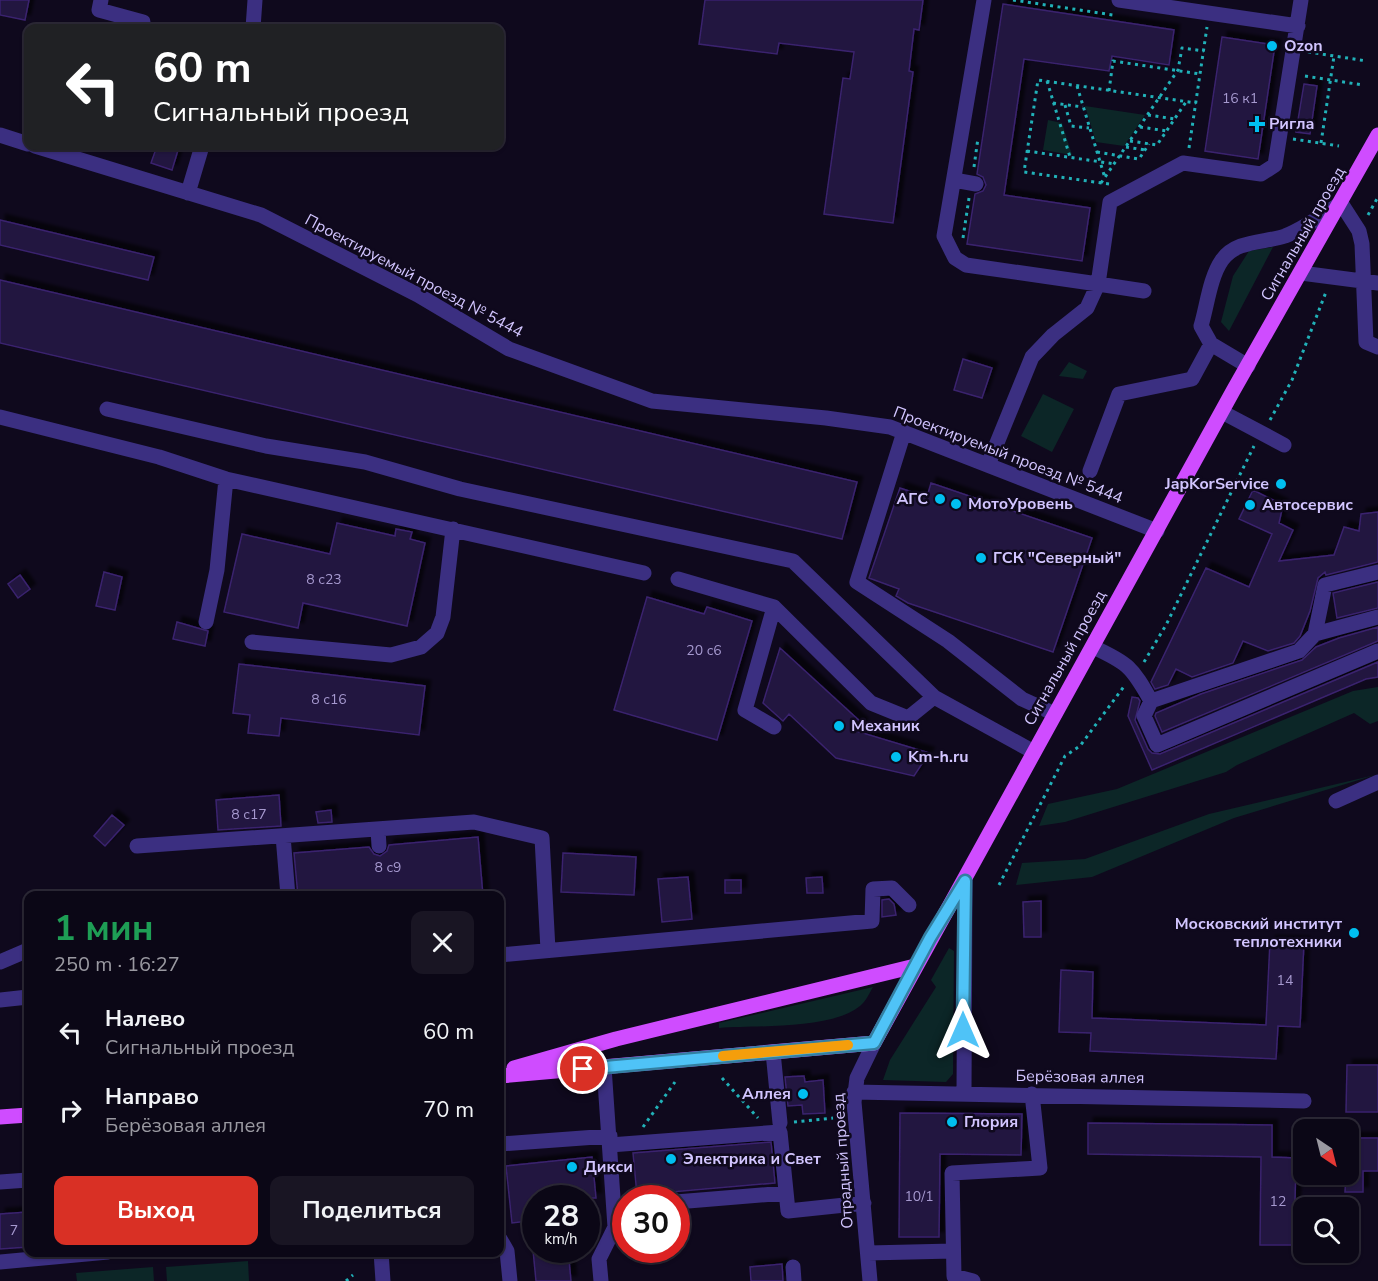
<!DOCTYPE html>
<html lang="ru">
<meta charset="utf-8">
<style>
body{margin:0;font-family:"Nunito Sans",sans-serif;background:#191523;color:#f1f3f6;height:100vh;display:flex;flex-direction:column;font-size:22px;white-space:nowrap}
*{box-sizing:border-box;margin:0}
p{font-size:20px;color:#9a99a1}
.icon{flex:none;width:33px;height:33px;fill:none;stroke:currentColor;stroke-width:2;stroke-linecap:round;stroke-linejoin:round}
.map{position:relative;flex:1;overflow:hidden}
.drawer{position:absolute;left:24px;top:891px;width:480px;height:366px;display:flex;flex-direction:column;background:#0b0716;border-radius:12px;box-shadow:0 2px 4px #0004,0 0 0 2px #2b2835}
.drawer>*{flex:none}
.hud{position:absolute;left:24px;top:24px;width:480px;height:126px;border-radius:12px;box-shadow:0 2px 4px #0004,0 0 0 2px #2b2835;background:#202124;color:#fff;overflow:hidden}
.needle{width:39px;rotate:145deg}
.tools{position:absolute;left:1293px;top:1119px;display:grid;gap:12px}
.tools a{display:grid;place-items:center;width:66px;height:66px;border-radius:12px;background:#0b0716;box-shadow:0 2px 4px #0004,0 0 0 2px #2b2835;font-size:30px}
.speed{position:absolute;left:522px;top:1185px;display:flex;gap:12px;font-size:30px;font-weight:700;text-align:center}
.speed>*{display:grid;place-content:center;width:78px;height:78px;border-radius:50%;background:#0b0716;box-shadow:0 2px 4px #0004,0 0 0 2px #2b2835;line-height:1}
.speed small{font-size:15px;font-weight:400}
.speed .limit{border:9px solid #d22;background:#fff;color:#111}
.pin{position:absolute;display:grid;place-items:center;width:51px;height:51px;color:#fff;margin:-26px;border:3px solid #fff;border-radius:50%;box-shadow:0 2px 6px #0007}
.me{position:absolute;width:66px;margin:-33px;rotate:0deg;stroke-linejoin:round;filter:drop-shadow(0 0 4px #0008)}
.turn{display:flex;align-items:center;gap:21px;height:126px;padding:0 30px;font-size:27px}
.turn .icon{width:78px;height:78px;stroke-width:2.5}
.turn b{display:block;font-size:42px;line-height:51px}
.round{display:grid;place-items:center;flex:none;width:63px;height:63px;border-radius:12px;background:#191523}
.headline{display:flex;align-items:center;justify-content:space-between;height:102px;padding:0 30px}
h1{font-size:36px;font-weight:700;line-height:45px;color:#1e9e55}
.button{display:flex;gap:12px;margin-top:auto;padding:12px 30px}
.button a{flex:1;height:69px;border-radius:12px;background:#d93025;color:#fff;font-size:24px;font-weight:700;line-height:69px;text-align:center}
.button a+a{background:#191523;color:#f1f3f6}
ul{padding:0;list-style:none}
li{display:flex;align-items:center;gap:18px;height:78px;padding:0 30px}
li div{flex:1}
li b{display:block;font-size:22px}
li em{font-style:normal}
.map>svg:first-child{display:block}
</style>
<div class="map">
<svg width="1378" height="1281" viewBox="0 0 1378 1281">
<defs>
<filter id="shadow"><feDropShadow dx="5.5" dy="-5.5" stdDeviation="1.5" flood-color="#0009"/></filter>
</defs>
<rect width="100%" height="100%" fill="#0f091d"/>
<path fill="#0c2627" d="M 1085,106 L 1145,115 L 1124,146 L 1096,142 Z
M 1048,120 L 1062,123 L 1072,155 L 1043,150 Z
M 1273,247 L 1229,331 L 1221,322 L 1233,276 L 1249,251 Z
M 1069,362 L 1087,371 L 1083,379 L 1059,376 Z
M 1043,394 L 1074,409 L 1052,452 L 1021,436 Z
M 1378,687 L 1378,721 L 1370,724 L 1354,713 L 1237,765 L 1226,772 L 1065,822 L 1039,826 L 1048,804 L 1117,789 L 1353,691 Z
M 1375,775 L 1234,818 L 1092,877 L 1016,885 L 1022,863 L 1085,859 L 1209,814 Z
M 949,948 L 954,951 L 953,1074 L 946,1082 L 883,1080 L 890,1060 L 936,987 L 931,980 Z
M 873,987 C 869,994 866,1001 860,1006 C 830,1030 757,1025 719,1028 L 719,1023 Z
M 248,1261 L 249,1281 L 167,1281 L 166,1267 Z
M 153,1267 L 154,1281 L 77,1281 L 76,1273 Z"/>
<path fill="#211440" stroke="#3a236e" stroke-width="1.5" filter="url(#shadow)" d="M 0,0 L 29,0 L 25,20 L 0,15 Z
M 705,0 L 923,0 L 919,30 L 914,29 L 909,71 L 913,72 L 893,223 L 824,214 L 843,78 L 850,79 L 854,52 L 779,43 L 777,54 L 699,44 Z
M 1003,4 L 1174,30 L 1169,65 L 1112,56 L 1109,71 L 1024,59 L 1004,195 L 1090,208 L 1082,261 L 967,244 L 975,194 L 983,191 L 986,185 L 983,177 L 977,174 Z
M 1222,37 L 1275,45 L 1258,159 L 1205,151 Z
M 1304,84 L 1317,86 L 1310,134 L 1296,132 Z
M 157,146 L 178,150 L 172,170 L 151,163 Z
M 0,220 L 154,257 L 148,280 L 0,245 Z
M 0,280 L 857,482 L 842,539 L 0,343 Z
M 963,359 L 992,368 L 982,398 L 954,390 Z
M 931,483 L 1092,538 L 1053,652 L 908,603 L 896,596 L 899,589 L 869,578 L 900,488 L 927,497 Z
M 1253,490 L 1283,505 L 1279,523 L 1293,530 L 1279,561 L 1334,555 L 1344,527 L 1359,531 L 1361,514 L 1378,512 L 1378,562 L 1326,575 L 1325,572 L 1318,578 L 1310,611 L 1300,636 L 1294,643 L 1268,651 L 1243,641 L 1233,663 L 1192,677 L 1176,669 L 1168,685 L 1155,689 L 1151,682 L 1206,568 L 1249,587 L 1272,534 L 1239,519 Z
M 337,523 L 395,536 L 396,529 L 412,532 L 410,539 L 425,543 L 407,626 L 303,603 L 298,628 L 224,612 L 242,534 L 330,554 Z
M 104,572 L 122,577 L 115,610 L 96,606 Z
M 20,575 L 30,589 L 18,598 L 8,584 Z
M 1378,582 L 1378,608 L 1337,618 L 1333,593 Z
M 647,597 L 704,614 L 707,607 L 752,621 L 717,740 L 614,710 Z
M 177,622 L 208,631 L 205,646 L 173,639 Z
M 1378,627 L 1378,641 L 1162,732 L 1155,716 L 1156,713 L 1201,694 L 1302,660 L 1316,647 L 1339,638 Z
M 780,648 L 863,724 L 856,731 L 929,753 L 914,776 L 836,758 L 789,714 L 783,721 L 763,703 Z
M 1378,662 L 1378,677 L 1366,679 L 1152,770 L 1128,716 L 1132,697 L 1138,698 L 1140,701 L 1135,720 L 1148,749 L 1152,753 L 1160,754 Z
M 239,664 L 425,686 L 419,735 L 281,718 L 279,736 L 248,733 L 250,715 L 233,713 Z
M 279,795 L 281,826 L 218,830 L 216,800 Z
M 331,810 L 332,822 L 318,823 L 316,812 Z
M 112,815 L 124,825 L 105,846 L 94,836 Z
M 478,837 L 483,896 L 298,896 L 294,853 L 369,847 L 374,854 L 380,856 L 387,851 L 389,845 Z
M 563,853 L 636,857 L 634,895 L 561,892 Z
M 688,877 L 692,919 L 662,922 L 658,879 Z
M 822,877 L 823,893 L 807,893 L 806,878 Z
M 725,880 L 741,880 L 741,893 L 725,893 Z
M 889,899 L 894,904 L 896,915 L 882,917 L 882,900 Z
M 1041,901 L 1041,937 L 1024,937 L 1023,902 Z
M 1270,941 L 1304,942 L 1300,1027 L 1278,1026 L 1276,1059 L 1090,1051 L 1091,1033 L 1059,1032 L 1061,970 L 1093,972 L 1092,1018 L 1266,1025 Z
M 1347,1065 L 1378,1065 L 1378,1112 L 1346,1112 Z
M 804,1076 L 805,1082 L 823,1080 L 825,1113 L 803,1114 L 802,1105 L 788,1106 L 785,1077 Z
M 900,1113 L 1022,1114 L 1021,1155 L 940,1154 L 939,1237 L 899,1237 Z
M 1088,1123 L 1272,1125 L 1272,1157 L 1296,1158 L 1294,1245 L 1260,1245 L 1261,1157 L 1088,1154 Z
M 1348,1138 L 1378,1138 L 1378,1171 L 1363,1171 L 1363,1192 L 1345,1192 Z
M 771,1142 L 775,1183 L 637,1195 L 633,1153 Z
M 592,1157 L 596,1198 L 536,1198 L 536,1220 L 512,1223 L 506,1166 Z
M 28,1212 L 28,1247 L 0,1249 L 0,1214 Z
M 533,1250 L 568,1250 L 571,1281 L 536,1281 Z
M 782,1264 L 783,1281 L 751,1281 L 750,1267 Z"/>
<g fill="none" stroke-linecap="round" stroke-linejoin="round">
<path stroke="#21b1b8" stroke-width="3" stroke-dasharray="3 4.5" stroke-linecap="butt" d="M 1013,0 L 1113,15
M 1308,52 L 1367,61
M 1305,76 L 1363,85
M 1047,81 L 1070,157
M 1077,86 L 1105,178
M 1109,91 L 1113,61 L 1200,74
M 1053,103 L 1083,107
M 1065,105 L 1071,126 L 1089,128
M 1148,115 L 1175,119
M 1140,127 L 1167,131
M 1293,139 L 1339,146
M 1130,141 L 1157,145 L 1186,102
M 1321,143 L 1334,56
M 1126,147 L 1145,150
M 1189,148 L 1207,27
M 1027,151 L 1115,164
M 1097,152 L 1139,159 L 1149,144
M 974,167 L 978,138
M 1101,183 L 1178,70 L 1182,48 L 1204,51
M 1109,184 L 1024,172 L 1038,80 L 1196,103
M 1368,215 L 1378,197
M 963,238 L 969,198
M 1270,420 L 1292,380 L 1326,292
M 1144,662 L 1166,625 L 1254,446
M 999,885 L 1065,756 L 1080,746 L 1125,685
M 722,1078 L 758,1118
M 794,1122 L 833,1118
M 643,1127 L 675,1082
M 346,1281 L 353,1275"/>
<path stroke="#3b2f81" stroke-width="15" d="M 101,0 L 99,10 L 143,22 L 143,28
M 984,0 L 944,236 L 955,258 L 966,265 L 1098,284 L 1110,202 L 1183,163 L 1261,174 L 1275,165 L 1301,0
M 1119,0 L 1298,26
M 253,28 L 255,0
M 0,135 L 28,144
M 35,146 L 261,215 L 418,295 L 509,349 L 652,401 L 826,418 L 890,427 L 1157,531
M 954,180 L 976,184
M 188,193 L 202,146 L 199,146
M 1301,273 L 1378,283
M 1248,366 L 1211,344 L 1201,326 C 1207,306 1210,277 1222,260 C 1236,240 1264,243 1285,236 C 1305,228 1323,215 1341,203 L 1359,231 L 1362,244 L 1366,342 L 1378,347
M 107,409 L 266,446 L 365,462 L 460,489 L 793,561 L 934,697 L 1034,752
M 1222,412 L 1284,445
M 0,417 L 159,457 L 226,479 L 644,573
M 904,432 L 857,582 L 948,641 L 1022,699 L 1055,714
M 988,465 L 1032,357 L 1053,335 L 1087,308 L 1098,284 L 1144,291
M 1090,471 L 1119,394 L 1192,379 L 1211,344
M 678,579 L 774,607 L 871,703 L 908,718 L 934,697
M 1378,617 L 1315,634 L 1299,651 L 1151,701 L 1144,716 L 1157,745 L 1378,651
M 206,622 L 217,570 L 226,479
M 1315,634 L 1325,585 L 1378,572
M 252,642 L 391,655 L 421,647 L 437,633 L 443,617 L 453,529
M 1093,647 C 1128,663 1132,667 1151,701
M 774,727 L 745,710 L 774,607
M 1336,801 L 1378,782
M 378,829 L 379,846
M 283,836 L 288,896
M 137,846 L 474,822 L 542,838 L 548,950
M 500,955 L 872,921 L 873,889 L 892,888 L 909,905
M 0,962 L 28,950
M 0,1000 L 28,997
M 773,1052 L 780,1123
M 854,1092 L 1304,1101
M 964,1093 L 965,881
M 500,1144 L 610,1136
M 610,1145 L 780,1132 L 788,1211 L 864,1203
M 0,1182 L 28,1180
M 676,1202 L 786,1193
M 500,1239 L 507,1251 L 510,1281
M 381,1252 L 383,1281
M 868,1253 L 953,1251
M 0,1262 L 108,1252
M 793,1267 L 794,1281
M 601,1281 L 599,1259 L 615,1227 L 604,1067
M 870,1281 L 854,1102 L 857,1078 L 874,1043
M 973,1281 L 954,1276 L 952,1173 L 1040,1168 L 1032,1094"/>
<path stroke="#cf4cff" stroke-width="15" d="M 514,1068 L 616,1039 L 915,966
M 500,1076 L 874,1043 L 1233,391 L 1378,135
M 0,1117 L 28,1115"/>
</g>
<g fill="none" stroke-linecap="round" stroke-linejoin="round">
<g stroke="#337fa1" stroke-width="15">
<path id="route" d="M 583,1069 L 874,1043 L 930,938 L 965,881 L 963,1030"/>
</g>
<use href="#route" stroke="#4fc3f7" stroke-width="10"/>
<path stroke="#f59e0b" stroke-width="10" d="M 723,1056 L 848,1045"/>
</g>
<g fill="#00bff0" stroke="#0f091d" stroke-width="2">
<circle cx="1272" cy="46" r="6"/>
<path d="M1254 115h6v6h6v6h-6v6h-6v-6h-6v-6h6z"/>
<circle cx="1281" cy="484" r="6"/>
<circle cx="940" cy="499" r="6"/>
<circle cx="956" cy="504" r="6"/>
<circle cx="1250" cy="505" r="6"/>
<circle cx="981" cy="558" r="6"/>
<circle cx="839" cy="726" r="6"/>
<circle cx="896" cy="757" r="6"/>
<circle cx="1354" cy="933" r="6"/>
<circle cx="803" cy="1094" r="6"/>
<circle cx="952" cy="1122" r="6"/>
<circle cx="671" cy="1159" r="6"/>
<circle cx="572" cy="1167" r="6"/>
</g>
<g text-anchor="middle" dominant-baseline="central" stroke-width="5" stroke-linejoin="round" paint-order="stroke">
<g font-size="14" fill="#a699cf">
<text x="1240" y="98">16 к1</text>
<text x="324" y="579">8 с23</text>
<text x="704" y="650">20 с6</text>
<text x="329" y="699">8 с16</text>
<text x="249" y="814">8 с17</text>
<text x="388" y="867">8 с9</text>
<text x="1285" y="980">14</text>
<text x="919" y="1196">10/1</text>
<text x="1278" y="1201">12</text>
<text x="14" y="1230">7</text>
</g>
<g font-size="16" font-weight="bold" fill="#d2c5ff" stroke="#0f091d" text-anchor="start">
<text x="1284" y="46">Ozon</text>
<text x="1269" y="124">Ригла</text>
<text x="1269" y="484" text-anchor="end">JapKorService</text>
<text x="928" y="499" text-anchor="end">АГС</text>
<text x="968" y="504">МотоУровень</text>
<text x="1262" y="505">Автосервис</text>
<text x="993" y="558">ГСК "Северный"</text>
<text x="851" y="726">Механик</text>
<text x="908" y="757">Km-h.ru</text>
<text x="1342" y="924" text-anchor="end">Московский институт<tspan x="1342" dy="18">теплотехники</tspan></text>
<text x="791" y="1094" text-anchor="end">Аллея</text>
<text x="964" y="1122">Глория</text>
<text x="683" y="1159">Электрика и Свет</text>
<text x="584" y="1167">Дикси</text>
</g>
<g font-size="16" fill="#d2c5ff" stroke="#0f091d">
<text transform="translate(1303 234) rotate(-60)">Сигнальный проезд</text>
<text transform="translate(414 276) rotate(28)">Проектируемый проезд № 5444</text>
<text transform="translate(1008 455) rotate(21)">Проектируемый проезд № 5444</text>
<text transform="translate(1065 658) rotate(-61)">Сигнальный проезд</text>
<text transform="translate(1080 1077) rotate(1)">Берёзовая аллея</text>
<text transform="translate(843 1161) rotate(-94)">Отрадный проезд</text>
</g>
</g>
</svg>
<div class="tools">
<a><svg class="needle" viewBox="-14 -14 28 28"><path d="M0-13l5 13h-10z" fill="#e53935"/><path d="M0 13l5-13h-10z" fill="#9a99a1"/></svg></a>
<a><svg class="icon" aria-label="search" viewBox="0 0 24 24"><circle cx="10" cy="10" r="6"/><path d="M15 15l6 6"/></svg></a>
</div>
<div class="speed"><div>28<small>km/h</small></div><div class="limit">30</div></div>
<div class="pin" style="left:583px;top:1069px;background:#d93025"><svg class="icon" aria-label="arrive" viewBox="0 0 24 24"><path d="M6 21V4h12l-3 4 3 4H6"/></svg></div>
<svg class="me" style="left:963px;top:1030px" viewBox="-20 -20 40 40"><path d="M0-17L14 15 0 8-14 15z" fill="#4fc3f7" stroke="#fff" stroke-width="4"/></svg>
<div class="hud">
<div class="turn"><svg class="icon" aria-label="left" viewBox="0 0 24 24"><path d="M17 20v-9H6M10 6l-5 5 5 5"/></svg><div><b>60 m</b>Сигнальный проезд</div></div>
</div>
<section class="drawer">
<div class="headline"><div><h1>1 мин</h1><p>250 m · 16:27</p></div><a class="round"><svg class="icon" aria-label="close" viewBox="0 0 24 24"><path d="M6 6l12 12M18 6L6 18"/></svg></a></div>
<ul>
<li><svg class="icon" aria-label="left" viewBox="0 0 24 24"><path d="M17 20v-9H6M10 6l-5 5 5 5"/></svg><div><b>Налево</b><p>Сигнальный проезд</p></div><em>60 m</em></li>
<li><svg class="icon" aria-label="right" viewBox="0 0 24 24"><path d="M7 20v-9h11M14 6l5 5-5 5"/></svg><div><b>Направо</b><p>Берёзовая аллея</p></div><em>70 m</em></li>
</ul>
<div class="button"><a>Выход</a><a>Поделиться</a></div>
</section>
</div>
